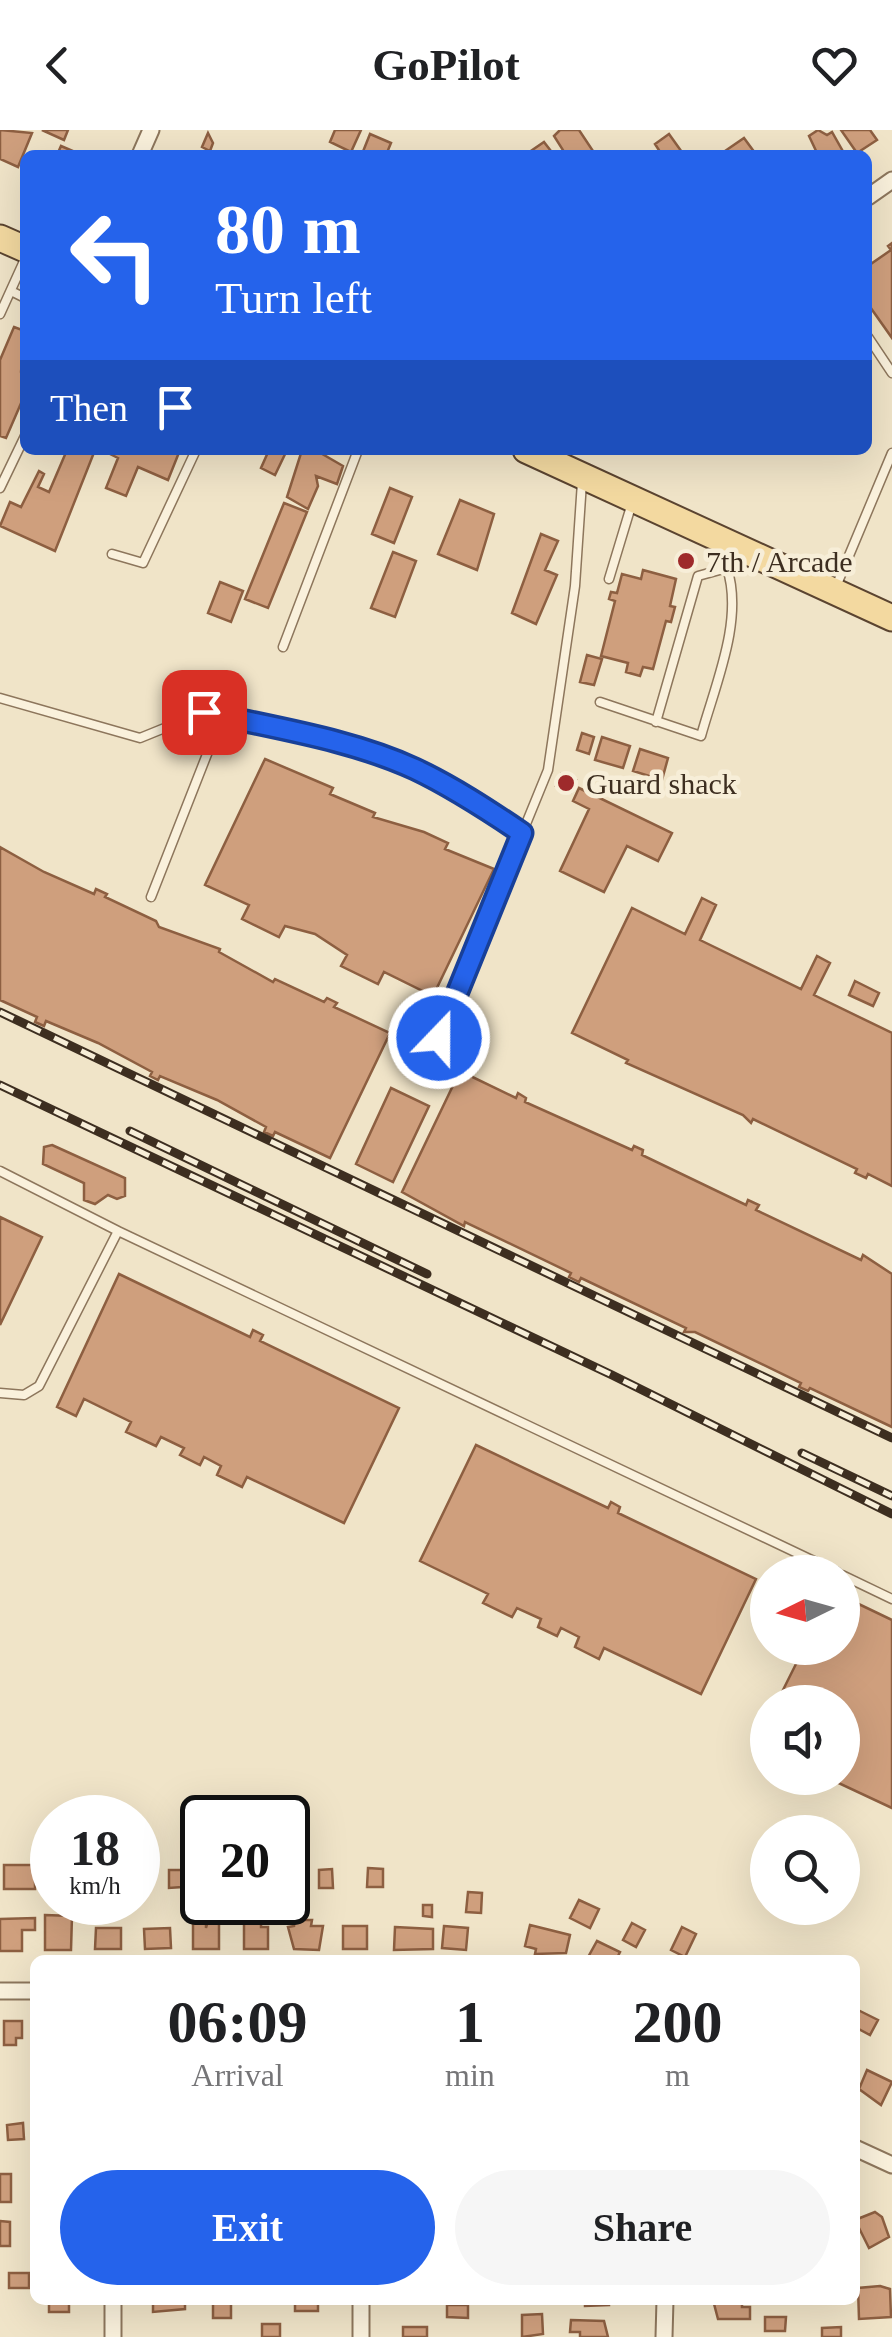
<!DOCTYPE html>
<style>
body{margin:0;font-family:Georgia,serif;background:#f6f6f6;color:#202124;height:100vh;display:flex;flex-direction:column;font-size:38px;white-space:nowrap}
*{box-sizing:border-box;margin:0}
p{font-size:32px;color:#757577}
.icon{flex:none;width:55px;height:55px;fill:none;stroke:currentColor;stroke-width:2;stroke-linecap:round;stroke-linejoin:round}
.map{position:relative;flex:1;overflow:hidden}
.sheet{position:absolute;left:30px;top:1825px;width:830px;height:350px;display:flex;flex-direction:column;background:#fff;border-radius:15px;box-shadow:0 10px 40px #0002}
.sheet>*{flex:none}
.banner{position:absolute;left:20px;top:20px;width:852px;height:305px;border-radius:15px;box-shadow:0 10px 40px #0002;background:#2563eb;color:#fff;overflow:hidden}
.needle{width:65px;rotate:265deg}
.controls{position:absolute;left:750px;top:1425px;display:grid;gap:20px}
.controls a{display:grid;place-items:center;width:110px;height:110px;border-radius:50%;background:#fff;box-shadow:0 10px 40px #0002;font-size:50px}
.speed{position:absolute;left:30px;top:1665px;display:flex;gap:20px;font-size:50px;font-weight:700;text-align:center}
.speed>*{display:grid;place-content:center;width:130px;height:130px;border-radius:50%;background:#fff;box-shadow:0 10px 40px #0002;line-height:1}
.speed small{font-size:25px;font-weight:400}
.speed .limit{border:5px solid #111;border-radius:15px;background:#fff;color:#111}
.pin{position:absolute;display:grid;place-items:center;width:85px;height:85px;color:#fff;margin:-42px;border-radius:20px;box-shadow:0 5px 15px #0006}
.me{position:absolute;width:110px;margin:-55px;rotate:22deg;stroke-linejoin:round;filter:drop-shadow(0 0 8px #0008)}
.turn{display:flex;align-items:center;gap:35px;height:210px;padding:0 30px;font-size:45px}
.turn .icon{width:130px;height:130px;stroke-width:2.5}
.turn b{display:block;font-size:70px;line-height:85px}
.then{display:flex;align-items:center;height:95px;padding:0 30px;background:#0003;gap:20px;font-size:38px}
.eta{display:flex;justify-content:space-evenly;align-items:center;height:170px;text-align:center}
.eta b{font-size:60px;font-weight:600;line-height:70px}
.cta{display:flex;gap:20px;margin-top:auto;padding:20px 30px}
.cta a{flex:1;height:115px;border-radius:60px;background:#2563eb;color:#fff;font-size:40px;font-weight:600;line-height:115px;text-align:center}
.cta a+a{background:#f6f6f6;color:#202124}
header{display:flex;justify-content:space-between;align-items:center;height:130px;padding:0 30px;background:#fff;font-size:45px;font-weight:600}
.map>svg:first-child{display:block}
</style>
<header><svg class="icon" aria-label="back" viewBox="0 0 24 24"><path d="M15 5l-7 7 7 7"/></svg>GoPilot<svg class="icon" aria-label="heart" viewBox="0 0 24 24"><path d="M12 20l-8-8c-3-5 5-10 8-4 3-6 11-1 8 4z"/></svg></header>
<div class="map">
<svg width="892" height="2207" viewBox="0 0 892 2207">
<rect width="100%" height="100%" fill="#f0e4c8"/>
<path fill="#cf9f7d" stroke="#8d5f41" stroke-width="2.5" d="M 0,0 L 32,3 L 18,37 L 0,29 Z
M 42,0 L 68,0 L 64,10 Z
M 335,0 L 361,0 L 351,22 L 330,12 Z
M 560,0 L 579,0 L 593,21 L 566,25 L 554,6 Z
M 818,0 L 827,5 L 832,2 L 845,25 L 818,25 L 809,6 Z
M 841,0 L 870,0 L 877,10 L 857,23 Z
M 208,3 L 213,13 L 210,21 L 202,17 Z
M 370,4 L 391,13 L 386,25 L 362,24 Z
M 669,4 L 684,25 L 662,25 L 655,14 Z
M 744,8 L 755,23 L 728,25 L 725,21 Z
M 544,12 L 554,25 L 525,25 Z
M 61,16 L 82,25 L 57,25 Z
M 892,113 L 892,208 L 868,174 L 868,136 L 891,120 L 888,116 Z
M 14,197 L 25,201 L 21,242 L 25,264 L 6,308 L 0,306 L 0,230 Z
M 67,320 L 95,320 L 55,421 L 0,396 L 10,372 L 21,377 L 39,341 L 44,344 L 38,357 L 49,362 Z
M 112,320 L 180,320 L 168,350 L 138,337 L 126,366 L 106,358 L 118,328 L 110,324 Z
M 269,320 L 287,320 L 275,345 L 261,338 Z
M 302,320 L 317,321 L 343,336 L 337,354 L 316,346 L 318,356 L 308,379 L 287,367 Z
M 390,358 L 412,367 L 394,413 L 372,404 Z
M 460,370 L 494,384 L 477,440 L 438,424 Z
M 284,373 L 307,382 L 268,478 L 245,469 Z
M 541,404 L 558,411 L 545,440 L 557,445 L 536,494 L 512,483 Z
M 393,422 L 416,431 L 395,487 L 371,478 Z
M 643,440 L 676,449 L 670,476 L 675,477 L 671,492 L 666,491 L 653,539 L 643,537 L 640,546 L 626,542 L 628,533 L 601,526 L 615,471 L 609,469 L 611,462 L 617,463 L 622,444 L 641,449 Z
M 220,452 L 243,461 L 231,492 L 208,483 Z
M 587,525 L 602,529 L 594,555 L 580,552 Z
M 582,603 L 594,607 L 589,624 L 577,620 Z
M 602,607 L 630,616 L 623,638 L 595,630 Z
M 640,619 L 668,628 L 662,650 L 633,641 Z
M 265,629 L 333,658 L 330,664 L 375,683 L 373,687 L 424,702 L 448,713 L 445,719 L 494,739 L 433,866 L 384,842 L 378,854 L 341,836 L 347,825 L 315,804 L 285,796 L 279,807 L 242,789 L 249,775 L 205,755 Z
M 561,644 L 576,650 L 571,662 L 556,656 Z
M 579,658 L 672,703 L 658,731 L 627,716 L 604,762 L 560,741 L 589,679 L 573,671 Z
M 0,717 L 44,742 L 94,764 L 96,759 L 107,764 L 105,767 L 156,791 L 159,797 L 220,819 L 219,822 L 273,852 L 275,849 L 324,872 L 327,868 L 337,873 L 334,877 L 390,903 L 330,1028 L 275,1002 L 273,1006 L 264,1002 L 266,997 L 217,970 L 160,946 L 158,950 L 150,946 L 152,942 L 98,913 L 46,891 L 44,896 L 35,892 L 37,887 L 0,870 Z
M 702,768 L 716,775 L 700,810 L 801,859 L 817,826 L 830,833 L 814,865 L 892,903 L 892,1056 L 868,1044 L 866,1048 L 855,1043 L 857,1039 L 753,989 L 751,993 L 743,985 L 626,933 L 628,930 L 572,903 L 632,778 L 685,804 Z
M 855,851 L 879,863 L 873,876 L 849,865 Z
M 460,941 L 516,968 L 518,963 L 526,968 L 525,972 L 632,1020 L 634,1016 L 643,1020 L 642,1025 L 746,1075 L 748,1070 L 759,1075 L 756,1080 L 861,1130 L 863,1125 L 892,1144 L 892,1297 L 810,1258 L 808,1261 L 799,1257 L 801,1253 L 695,1202 L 684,1202 L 686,1198 L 581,1148 L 579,1152 L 569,1147 L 571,1143 L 465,1092 L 464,1096 L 402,1062 Z
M 391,958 L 429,976 L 393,1052 L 356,1034 Z
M 52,1015 L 125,1048 L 125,1066 L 117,1069 L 108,1065 L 95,1074 L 84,1070 L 84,1053 L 43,1034 L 44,1017 Z
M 0,1087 L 42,1107 L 0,1195 Z
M 119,1144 L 250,1207 L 253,1200 L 263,1205 L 260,1211 L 399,1278 L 344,1393 L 247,1347 L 242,1357 L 217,1345 L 221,1336 L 204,1327 L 200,1335 L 180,1325 L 184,1318 L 161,1307 L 156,1316 L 126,1302 L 131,1292 L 84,1269 L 76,1286 L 57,1277 Z
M 476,1315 L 608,1378 L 611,1372 L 620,1377 L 618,1383 L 756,1449 L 701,1564 L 604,1518 L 599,1529 L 575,1517 L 579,1507 L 561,1498 L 557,1506 L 538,1497 L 541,1489 L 517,1478 L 512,1487 L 483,1473 L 488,1464 L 420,1431 Z
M 842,1466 L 892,1490 L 892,1678 L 828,1648 L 842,1648 L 842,1572 L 777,1572 L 804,1518 L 842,1518 Z
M 768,1593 L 768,1619 L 758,1614 Z
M 4,1735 L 35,1735 L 35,1759 L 4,1759 Z
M 368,1738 L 383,1739 L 383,1757 L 367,1757 Z
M 332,1739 L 333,1758 L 319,1758 L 319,1740 Z
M 169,1740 L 182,1740 L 182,1757 L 169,1758 Z
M 468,1762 L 482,1763 L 481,1783 L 466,1782 Z
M 579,1770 L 599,1779 L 590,1798 L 570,1788 Z
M 423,1775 L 432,1775 L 432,1787 L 423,1786 Z
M 45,1785 L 72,1786 L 71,1820 L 45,1820 Z
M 193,1786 L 206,1786 L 206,1798 L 208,1791 L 219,1791 L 219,1819 L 193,1819 Z
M 35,1788 L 35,1800 L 22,1800 L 22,1821 L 0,1821 L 0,1789 Z
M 244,1790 L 261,1790 L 261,1797 L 268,1797 L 268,1819 L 244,1819 Z
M 294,1790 L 312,1790 L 311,1796 L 323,1796 L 319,1820 L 294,1819 L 288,1797 L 294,1796 Z
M 632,1793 L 645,1800 L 636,1817 L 623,1810 Z
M 530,1795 L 570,1805 L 566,1823 L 535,1824 L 536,1819 L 525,1816 Z
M 343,1796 L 367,1796 L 367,1819 L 343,1819 Z
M 444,1796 L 468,1798 L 466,1820 L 442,1818 Z
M 395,1797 L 433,1799 L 433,1819 L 394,1820 Z
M 682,1797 L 696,1804 L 685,1827 L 671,1820 Z
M 96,1798 L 121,1798 L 121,1819 L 95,1819 Z
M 170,1798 L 171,1818 L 145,1819 L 144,1799 Z
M 597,1811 L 620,1822 L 616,1830 L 587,1829 Z
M 858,1880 L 878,1890 L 870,1905 L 855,1897 Z
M 4,1891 L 22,1891 L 22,1908 L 16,1908 L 16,1915 L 4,1915 Z
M 867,1940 L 892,1952 L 881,1975 L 859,1959 Z
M 23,1993 L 24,2009 L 8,2010 L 7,1995 Z
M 0,2044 L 11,2044 L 11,2072 L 0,2072 Z
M 875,2082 L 882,2087 L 889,2107 L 869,2118 L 855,2090 Z
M 0,2091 L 10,2092 L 10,2116 L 0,2116 Z
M 9,2143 L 29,2143 L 29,2158 L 9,2158 Z
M 880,2156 L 890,2159 L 891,2187 L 859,2189 L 858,2158 Z
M 49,2170 L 69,2170 L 69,2182 L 49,2182 Z
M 153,2170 L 185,2170 L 185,2179 L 153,2182 Z
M 295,2170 L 318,2170 L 318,2181 L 295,2181 Z
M 585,2170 L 609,2170 L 609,2175 L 585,2176 Z
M 713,2170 L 742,2170 L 742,2177 L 750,2177 L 750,2189 L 718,2189 Z
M 213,2171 L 231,2171 L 231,2188 L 213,2188 Z
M 447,2175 L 468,2175 L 468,2188 L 447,2187 Z
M 542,2184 L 543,2204 L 522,2207 L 522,2185 Z
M 765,2187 L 786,2187 L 785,2201 L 765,2201 Z
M 571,2190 L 604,2191 L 608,2207 L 580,2207 L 580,2202 L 570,2202 Z
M 262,2194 L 280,2194 L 280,2207 L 262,2207 Z
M 403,2197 L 427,2197 L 427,2207 L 403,2207 Z
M 841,2197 L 841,2207 L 822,2207 L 822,2198 Z"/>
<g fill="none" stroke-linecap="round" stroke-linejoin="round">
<g stroke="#8d765c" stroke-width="11">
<path id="service" d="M 11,161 L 25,168
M 0,184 L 25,129
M 868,207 L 892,243
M 0,358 L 25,306
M 112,424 L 143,433 L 196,320
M 609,449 L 632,373
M 835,459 L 892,323
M 283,517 L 358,320
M 0,568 L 140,608 L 204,582 L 338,614 L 412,638 L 470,668 L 522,703
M 600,572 L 701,606 C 715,555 744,490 727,438 L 736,420
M 656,592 L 698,446 L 727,438
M 151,767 L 222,586
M 439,907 L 548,640 L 575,456 L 582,352
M 0,1041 L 118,1101 L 837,1442
M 0,1263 L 24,1265 L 39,1256 L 118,1101
M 842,1445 L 892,1469"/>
</g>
<g stroke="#8d765c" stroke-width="19">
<path id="minor" d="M 140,25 L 151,0
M 868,67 L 892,50
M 0,1861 L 35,1861
M 855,2018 L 892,2035
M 113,2170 L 113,2207
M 361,2170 L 361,2207
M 664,2207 L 665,2170"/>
</g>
<g stroke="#5b4430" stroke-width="29">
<path id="primary" d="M 0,108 L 25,119
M 526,320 L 892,488"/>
</g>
<use href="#service" stroke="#faf1dc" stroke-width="8"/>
<use href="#minor" stroke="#faf1dc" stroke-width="15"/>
<use href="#primary" stroke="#f3d9a0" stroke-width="25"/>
<g stroke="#3d2e20" stroke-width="9">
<path id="rail" d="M 0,882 L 892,1308
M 0,955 L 612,1245 L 892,1384
M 130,1001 L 427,1144
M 802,1323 L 892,1366"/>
</g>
<use href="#rail" stroke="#f7eed8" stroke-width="5" stroke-dasharray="15" stroke-linecap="butt"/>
</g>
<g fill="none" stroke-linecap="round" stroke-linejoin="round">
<g stroke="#184099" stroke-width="25">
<path id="route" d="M 204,582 C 273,598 350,609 415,639 C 453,657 488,680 522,703 L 439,908"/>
</g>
<use href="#route" stroke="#2563eb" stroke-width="18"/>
</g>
<g fill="#9e2a2b" stroke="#f7eed8" stroke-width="4">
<circle cx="686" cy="431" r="10"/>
<circle cx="566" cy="653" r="10"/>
</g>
<g text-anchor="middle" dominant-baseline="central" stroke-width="9" stroke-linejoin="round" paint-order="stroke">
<g font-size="30" fill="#3d2e20" stroke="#f7eed8" text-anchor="start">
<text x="706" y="431">7th / Arcade</text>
<text x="586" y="653">Guard shack</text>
</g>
</g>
</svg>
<div class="controls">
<a><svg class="needle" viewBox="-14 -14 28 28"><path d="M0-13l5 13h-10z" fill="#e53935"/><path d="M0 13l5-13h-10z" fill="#757577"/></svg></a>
<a><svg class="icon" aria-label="sound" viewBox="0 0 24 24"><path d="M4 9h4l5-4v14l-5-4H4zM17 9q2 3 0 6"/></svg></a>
<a><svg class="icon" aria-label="search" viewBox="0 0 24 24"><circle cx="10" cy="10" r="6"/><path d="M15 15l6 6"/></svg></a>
</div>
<div class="speed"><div>18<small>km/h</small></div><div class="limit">20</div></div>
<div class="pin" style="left:204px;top:582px;background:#d93025"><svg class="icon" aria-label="arrive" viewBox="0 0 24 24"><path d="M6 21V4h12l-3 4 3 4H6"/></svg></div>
<svg class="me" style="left:439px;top:908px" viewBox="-20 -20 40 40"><circle r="17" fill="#2563eb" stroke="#fff" stroke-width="3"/><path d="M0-11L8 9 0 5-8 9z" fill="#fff"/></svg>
<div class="banner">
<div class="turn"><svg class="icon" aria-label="left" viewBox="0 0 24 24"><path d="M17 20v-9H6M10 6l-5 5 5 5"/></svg><div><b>80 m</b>Turn left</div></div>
<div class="then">Then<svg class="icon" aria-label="arrive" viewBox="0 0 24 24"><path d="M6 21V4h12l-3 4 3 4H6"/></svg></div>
</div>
<section class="sheet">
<div class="eta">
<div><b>06:09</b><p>Arrival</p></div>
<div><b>1</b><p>min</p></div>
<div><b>200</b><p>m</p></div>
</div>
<div class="cta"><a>Exit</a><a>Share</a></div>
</section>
</div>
